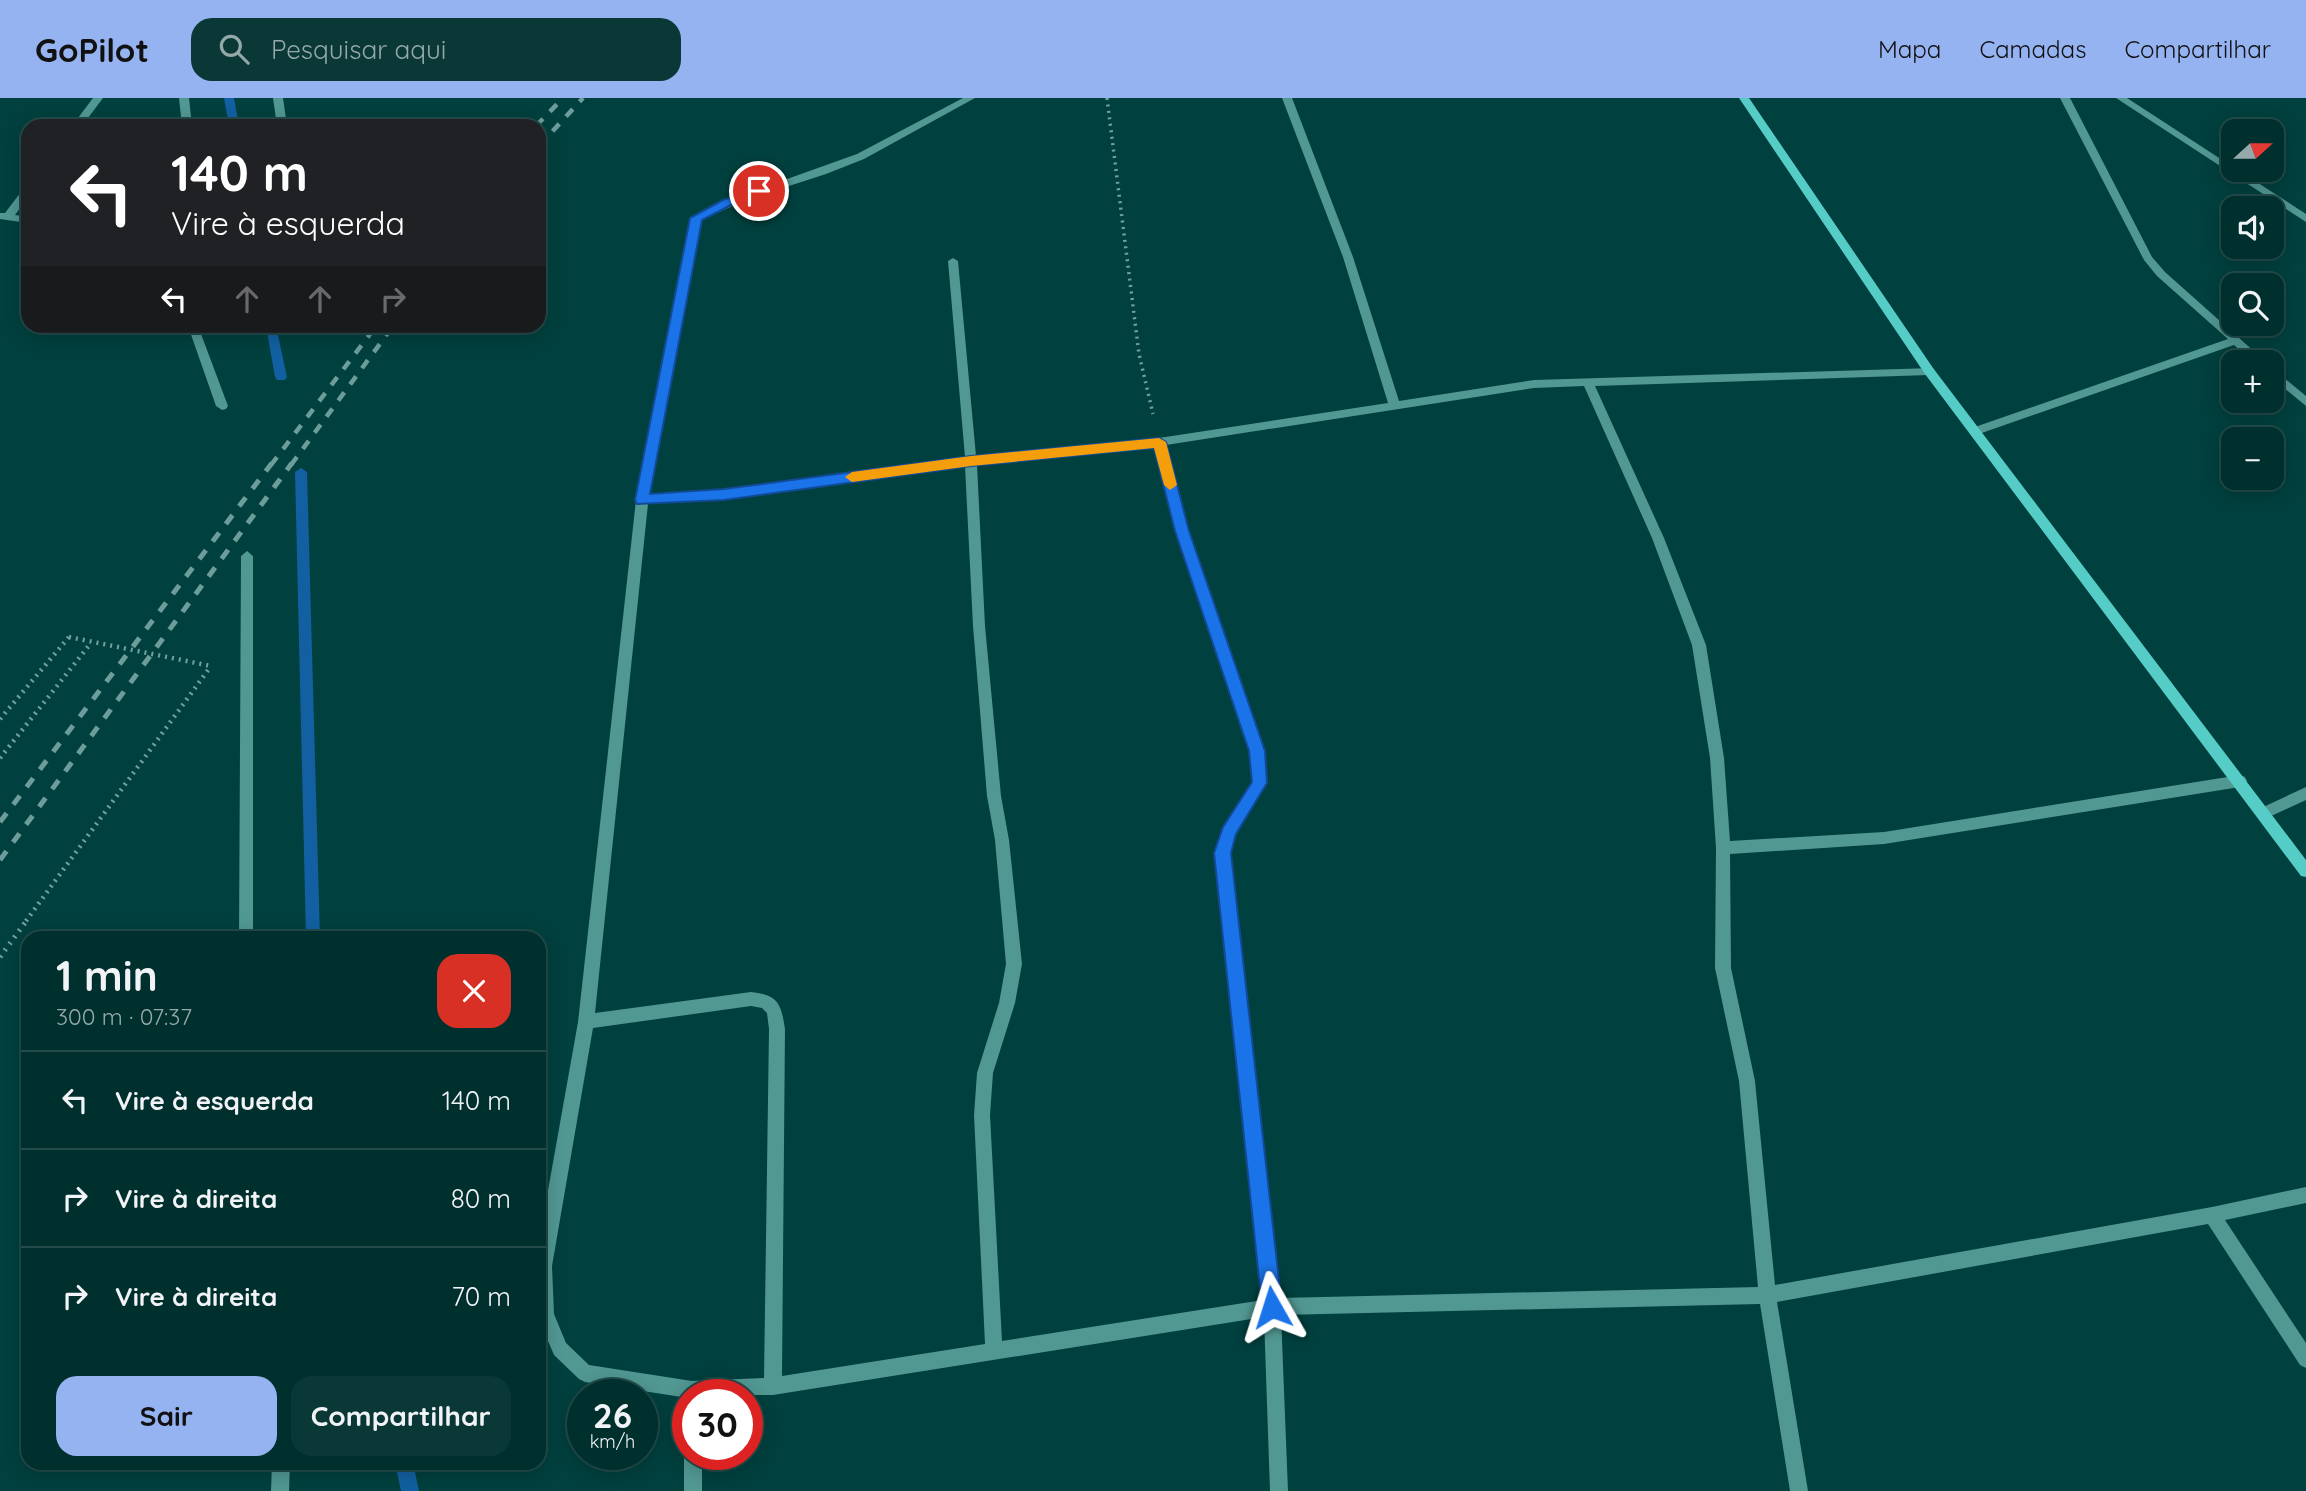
<!DOCTYPE html>
<html lang="pt">
<meta charset="utf-8">
<style>
body{margin:0;font-family:Quicksand,sans-serif;background:#0a3836;color:#f1f3f6;height:100vh;display:flex;flex-direction:column;font-size:26px;white-space:nowrap}
*{box-sizing:border-box;margin:0}
p{font-size:23px;color:#95a9aa}
.icon{flex:none;width:38px;height:38px;fill:none;stroke:currentColor;stroke-width:2;stroke-linecap:round;stroke-linejoin:round}
.map{position:relative;flex:1;overflow:hidden}
.side{position:absolute;left:21px;top:833px;width:525px;height:539px;display:flex;flex-direction:column;background:#00302e;border-radius:21px;box-shadow:0 4px 18px #0003,0 0 0 2px #224b4a}
.side>*{flex:none}
.banner{position:absolute;left:21px;top:21px;width:525px;height:214px;border-radius:21px;box-shadow:0 4px 18px #0003,0 0 0 2px #224b4a;background:#202124;color:#fff;overflow:hidden}
.needle{width:46px;rotate:69deg}
.controls{position:absolute;left:2221px;top:21px;display:grid;gap:14px}
.controls a{display:grid;place-items:center;width:63px;height:63px;border-radius:14px;background:#00302e;box-shadow:0 4px 18px #0003,0 0 0 2px #224b4a;font-size:35px}
.speed{position:absolute;left:567px;top:1281px;display:flex;gap:14px;font-size:35px;font-weight:700;text-align:center}
.speed>*{display:grid;place-content:center;width:91px;height:91px;border-radius:50%;background:#00302e;box-shadow:0 4px 18px #0003,0 0 0 2px #224b4a;line-height:1}
.speed small{font-size:18px;font-weight:400}
.speed .limit{border:10px solid #d22;background:#fff;color:#111}
.pin{position:absolute;display:grid;place-items:center;width:60px;height:60px;color:#fff;margin:-30px;border:4px solid #fff;border-radius:50%;box-shadow:0 2px 7px #0007}
.me{position:absolute;width:77px;margin:-38px;rotate:354deg;stroke-linejoin:round;filter:drop-shadow(0 0 5px #0008)}
.turn{display:flex;align-items:center;gap:24px;height:147px;padding:0 35px;font-size:32px}
.turn .icon{width:91px;height:91px;stroke-width:2.5}
.turn b{display:block;font-size:49px;line-height:60px}
.lanes{display:flex;align-items:center;height:66px;padding:0 35px;background:#0003;justify-content:center;gap:35px;direction:ltr}
.lanes .off{opacity:.35}
.round{display:grid;place-items:center;flex:none;width:74px;height:74px;border-radius:21px;background:#0a3836}
.headline{display:flex;align-items:center;justify-content:space-between;height:119px;padding:0 35px}
h1{font-size:42px;font-weight:800;line-height:52px}
.cta{display:flex;gap:14px;margin-top:auto;padding:14px 35px}
.cta a{flex:1;height:80px;border-radius:21px;background:#95b2f1;color:#111;font-size:28px;font-weight:800;line-height:80px;text-align:center}
.cta a+a{background:#0a3836;color:#f1f3f6}
ul{padding:0;list-style:none}
li{display:flex;align-items:center;gap:21px;height:98px;padding:0 35px;border-top:2px solid #224b4a}
li div{flex:1}
li b{display:block;font-size:26px}
li em{font-style:normal}
header{display:flex;align-items:center;gap:42px;box-sizing:border-box;height:98px;padding:0 35px;background:#95b2f1;color:#111}
header strong{font-size:33px}
nav{display:flex;gap:38px;margin-inline-start:auto;font-size:24px}
.search{width:490px;height:63px;background:#0a3836;display:flex;align-items:center;gap:18px;box-sizing:border-box;padding:0 24px;border-radius:21px;color:#95a9aa;font-size:26px}
.map>svg:first-child{display:block}
</style>
<header>
<strong>GoPilot</strong>
<div class="search"><svg class="icon" aria-label="search" viewBox="0 0 24 24"><circle cx="10" cy="10" r="6"/><path d="M15 15l6 6"/></svg>Pesquisar aqui</div>
<nav><a>Mapa</a><a>Camadas</a><a>Compartilhar</a></nav>
</header>
<div class="map">
<svg width="2306" height="1393" viewBox="0 0 2306 1393">
<rect width="100%" height="100%" fill="#00403e"/>
<g fill="none" stroke-linecap="round" stroke-linejoin="round">
<path fill="#1260a1" fill-rule="evenodd" d="M 224,0 L 234,0 L 239,28 L 229,28 Z
M 266,228 L 276,228 L 287,279 L 285,282 L 277,282 L 275,279 Z
M 301,370 L 307,374 L 320,840 L 306,840 L 295,374 Z
M 395,1365 L 413,1365 L 419,1393 L 401,1393 Z"/>
<path stroke="#71a19f" stroke-width="3.5" stroke-dasharray="2 4.5" stroke-linecap="butt" d="M 1107,0 L 1139,256 L 1153,316"/>
<path stroke="#71a19f" stroke-width="4.5" stroke-dasharray="2 5" stroke-linecap="butt" d="M 0,621 L 69,539
M 0,660 L 91,545
M 26,823 L 211,568"/>
<path stroke="#71a19f" stroke-width="5" stroke-dasharray="2 6" stroke-linecap="butt" d="M 0,859 L 27,822"/>
<path fill="#519792" fill-rule="evenodd" d="M 93,0 L 103,0 L 82,28 L 72,28 Z
M 179,0 L 189,0 L 192,28 L 182,28 Z
M 273,0 L 283,0 L 287,28 L 277,28 Z
M 963,0 L 975,0 L 864,61 L 826,76 L 746,102 L 701,122 L 649,397 L 724,392 L 965,359 L 948,163 L 953,160 L 958,163 L 976,358 L 1159,340 L 1388,305 L 1343,159 L 1282,0 L 1292,0 L 1353,159 L 1399,303 L 1534,282 L 1933,270 L 1935,273 L 1929,277 L 1595,288 L 1664,440 L 1706,547 L 1724,660 L 1730,743 L 1884,734 L 2240,677 L 2245,679 L 2247,683 L 2245,687 L 2240,689 L 1884,746 L 1730,756 L 1731,870 L 1755,983 L 1775,1187 L 2212,1109 L 2306,1089 L 2306,1105 L 2225,1122 L 2306,1245 L 2306,1270 L 2300,1267 L 2208,1126 L 1777,1204 L 1808,1393 L 1790,1393 L 1760,1206 L 1281,1217 L 1288,1393 L 1270,1393 L 1264,1219 L 773,1297 L 688,1297 L 688,1300 L 585,1284 L 579,1281 L 554,1257 L 539,1222 L 539,1143 L 578,924 L 636,402 L 691,120 L 723,104 L 857,56 ZM 1584,288 L 1652,440 L 1692,547 L 1710,660 L 1716,750 L 1715,870 L 1739,983 L 1758,1189 L 1280,1200 L 1229,755 L 1235,736 L 1267,685 L 1264,653 L 1188,433 L 1166,347 L 1534,290 ZM 1154,349 L 1176,433 L 1250,653 L 1253,684 L 1223,730 L 1215,755 L 1263,1202 L 1002,1243 L 990,1017 L 993,975 L 1015,905 L 1022,866 L 1009,742 L 1001,698 L 985,528 L 977,367 ZM 965,368 L 973,528 L 987,698 L 995,742 L 1006,866 L 999,905 L 977,975 L 974,1017 L 985,1246 L 782,1278 L 785,931 C 781,905 778,897 751,894 L 595,915 L 648,406 L 724,400 ZM 751,908 L 762,910 L 767,915 L 769,931 L 764,1280 L 692,1283 L 589,1267 L 566,1245 L 554,1216 L 552,1168 L 593,930 Z
M 2060,0 L 2070,0 L 2152,159 L 2165,174 L 2266,264 L 2253,264 L 2234,247 L 1976,337 L 1970,333 L 1972,330 L 2228,241 L 2157,178 L 2144,162 Z
M 2116,0 L 2127,0 L 2233,69 L 2233,72 L 2238,72 L 2306,116 L 2306,124 Z
M 28,89 L 28,99 L 15,117 L 28,119 L 28,125 L 0,121 L 0,115 L 5,115 L 24,90 Z
M 188,228 L 198,228 L 228,308 L 226,311 L 222,312 L 216,308 Z
M 2272,270 L 2306,298 L 2306,308 L 2272,280 Z
M 247,453 L 253,458 L 253,840 L 239,840 L 241,458 Z
M 2306,689 L 2306,702 L 2269,719 L 2264,721 L 2259,719 L 2257,715 L 2259,711 Z
M 688,1349 L 688,1356 L 702,1356 L 702,1393 L 684,1393 L 684,1356 Z
M 272,1365 L 290,1365 L 289,1393 L 271,1393 Z"/>
<path fill="#55cdc6" fill-rule="evenodd" d="M 1739,0 L 1749,0 L 1933,270 L 2306,762 L 2306,779 L 2301,778 L 1925,276 Z"/>
<path stroke="#6c9d9b" stroke-width="4.5" stroke-dasharray="10 10" stroke-linecap="butt" d="M 536,28 L 563,0
M 539,48 L 583,0
M 271,367 L 376,228
M 291,367 L 393,228"/>
<path stroke="#6c9d9b" stroke-width="5" stroke-dasharray="11 11" stroke-linecap="butt" d="M 0,724 L 272,365
M 0,762 L 292,365"/>
<path stroke="#71a19f" stroke-width="4.5" stroke-dasharray="2 5" stroke-linecap="butt" d="M 69,539 L 211,568"/>
</g>
<path fill="#1a73e8" stroke="#114b97" stroke-width="2" d="M 759,90 L 765,93 L 763,96 L 731,107 L 702,122 L 650,396 L 724,391 L 971,358 L 1159,340 L 1166,344 L 1189,433 L 1265,653 L 1267,685 L 1236,736 L 1231,755 L 1282,1209 L 1279,1216 L 1272,1218 L 1265,1216 L 1262,1209 L 1214,755 L 1223,729 L 1252,684 L 1249,653 L 1175,433 L 1154,350 L 971,368 L 724,402 L 637,406 L 635,402 L 690,120 L 723,102 Z"/>
<path fill="#f59e0b" d="M 1159,340 L 1166,344 L 1177,387 L 1170,392 L 1164,387 L 1154,350 L 971,368 L 852,384 L 845,379 L 852,374 L 971,358 Z"/>
</svg>
<div class="controls">
<a><svg class="needle" viewBox="-14 -14 28 28"><path d="M0-13l5 13h-10z" fill="#e53935"/><path d="M0 13l5-13h-10z" fill="#95a9aa"/></svg></a>
<a><svg class="icon" aria-label="sound" viewBox="0 0 24 24"><path d="M4 9h4l5-4v14l-5-4H4zM17 9q2 3 0 6"/></svg></a>
<a><svg class="icon" aria-label="search" viewBox="0 0 24 24"><circle cx="10" cy="10" r="6"/><path d="M15 15l6 6"/></svg></a>
<a>+</a>
<a>−</a>
</div>
<div class="speed"><div>26<small>km/h</small></div><div class="limit">30</div></div>
<div class="pin" style="left:759px;top:93px;background:#d93025"><svg class="icon" aria-label="arrive" viewBox="0 0 24 24"><path d="M6 21V4h12l-3 4 3 4H6"/></svg></div>
<svg class="me" style="left:1272px;top:1209px" viewBox="-20 -20 40 40"><path d="M0-17L14 15 0 8-14 15z" fill="#1a73e8" stroke="#fff" stroke-width="4"/></svg>
<div class="banner">
<div class="turn"><svg class="icon" aria-label="left" viewBox="0 0 24 24"><path d="M17 20v-9H6M10 6l-5 5 5 5"/></svg><div><b>140 m</b>Vire à esquerda</div></div>
<div class="lanes"><svg class="icon" aria-label="left" viewBox="0 0 24 24"><path d="M17 20v-9H6M10 6l-5 5 5 5"/></svg><svg class="icon off" aria-label="ahead" viewBox="0 0 24 24"><path d="M12 20V5M6 11l6-6 6 6"/></svg><svg class="icon off" aria-label="ahead" viewBox="0 0 24 24"><path d="M12 20V5M6 11l6-6 6 6"/></svg><svg class="icon off" aria-label="right" viewBox="0 0 24 24"><path d="M7 20v-9h11M14 6l5 5-5 5"/></svg></div>
</div>
<section class="side">
<div class="headline"><div><h1>1 min</h1><p>300 m · 07:37</p></div><a class="round" style="background:#d93025;color:#fff"><svg class="icon" aria-label="close" viewBox="0 0 24 24"><path d="M6 6l12 12M18 6L6 18"/></svg></a></div>
<ul>
<li><svg class="icon" aria-label="left" viewBox="0 0 24 24"><path d="M17 20v-9H6M10 6l-5 5 5 5"/></svg><div><b>Vire à esquerda</b></div><em>140 m</em></li>
<li><svg class="icon" aria-label="right" viewBox="0 0 24 24"><path d="M7 20v-9h11M14 6l5 5-5 5"/></svg><div><b>Vire à direita</b></div><em>80 m</em></li>
<li><svg class="icon" aria-label="right" viewBox="0 0 24 24"><path d="M7 20v-9h11M14 6l5 5-5 5"/></svg><div><b>Vire à direita</b></div><em>70 m</em></li>
</ul>
<div class="cta"><a>Sair</a><a>Compartilhar</a></div>
</section>
</div>
